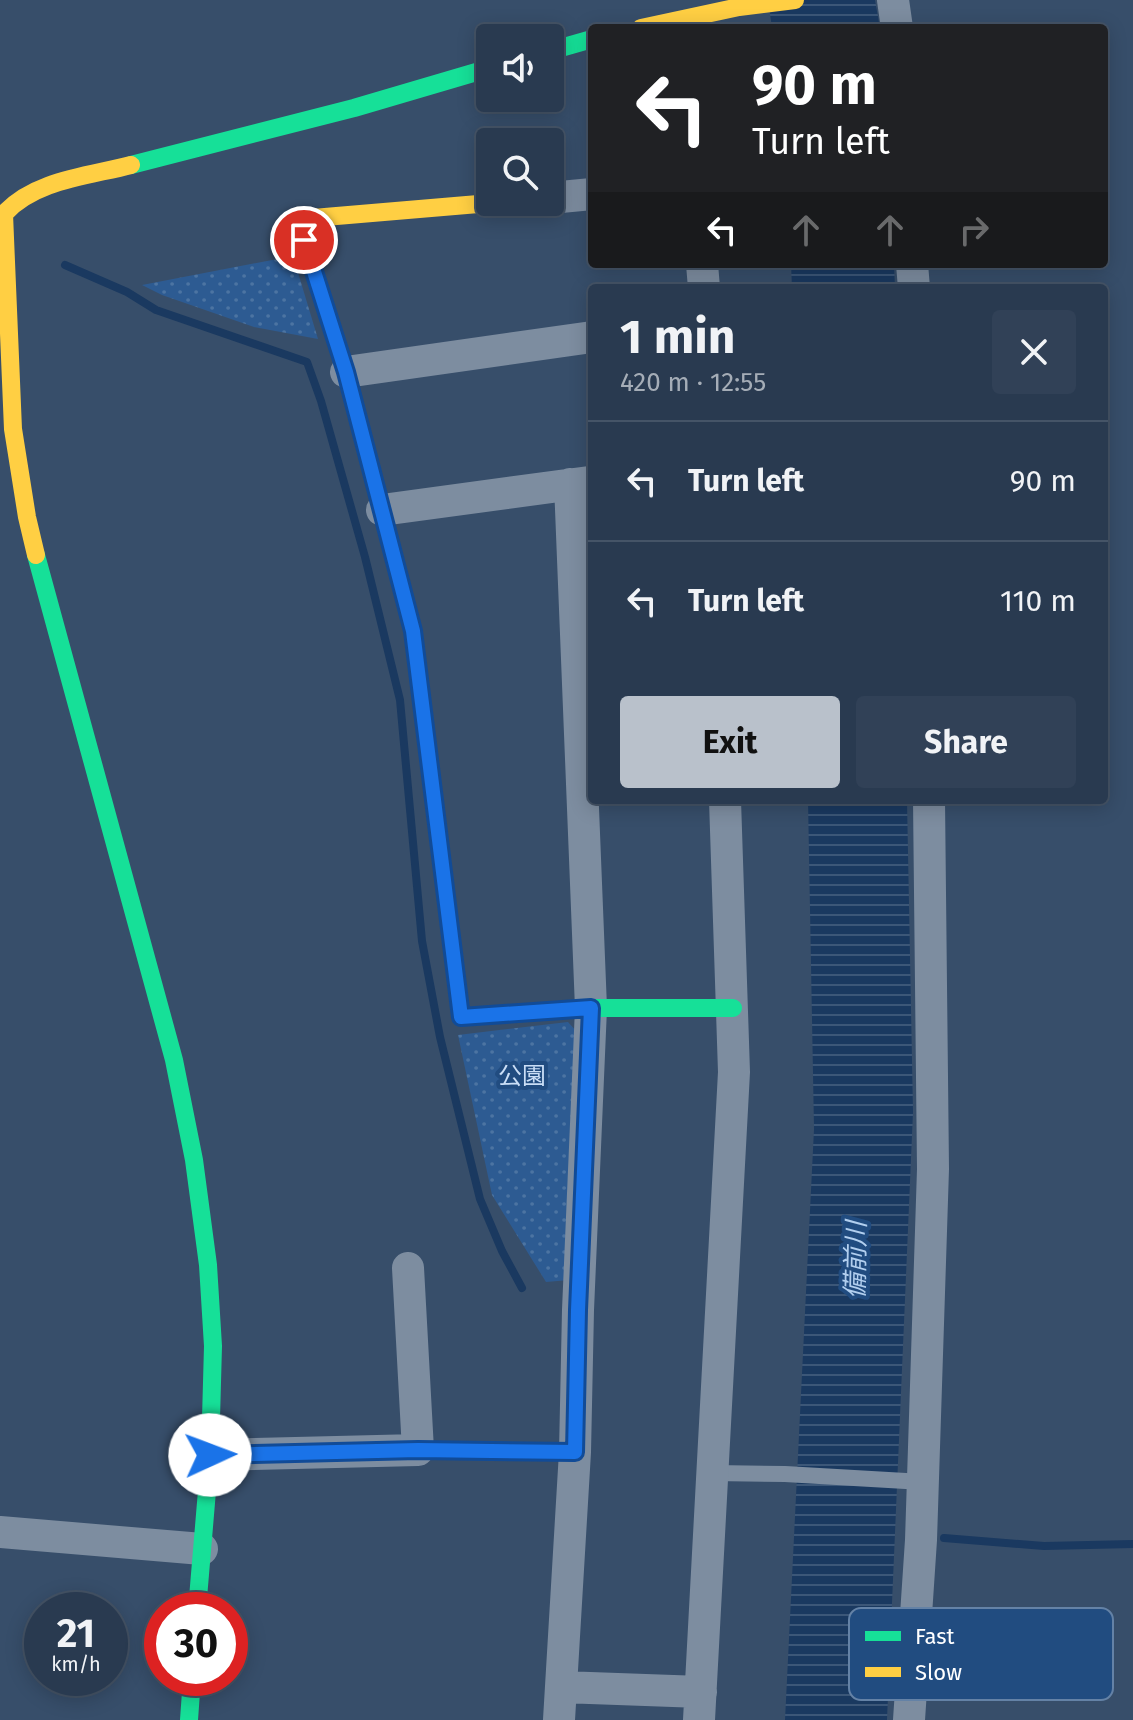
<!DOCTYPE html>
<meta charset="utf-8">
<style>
body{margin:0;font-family:"Fira Sans","Noto Sans JP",sans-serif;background:#314157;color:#f1f3f6;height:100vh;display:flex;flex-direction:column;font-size:30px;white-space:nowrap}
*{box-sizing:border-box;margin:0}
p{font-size:26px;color:#a5adb7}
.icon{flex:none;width:44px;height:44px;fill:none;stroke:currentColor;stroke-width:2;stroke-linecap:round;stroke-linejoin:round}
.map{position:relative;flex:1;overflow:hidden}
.side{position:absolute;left:588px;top:284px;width:520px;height:520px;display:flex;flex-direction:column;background:#293a50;border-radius:8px;box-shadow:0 4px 20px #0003,0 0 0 2px #455467}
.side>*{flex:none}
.guide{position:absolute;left:588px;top:24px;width:520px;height:244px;border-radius:8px;box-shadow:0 4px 20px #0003,0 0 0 2px #455467;background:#202124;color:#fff;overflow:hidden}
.fabs{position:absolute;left:476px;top:24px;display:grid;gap:16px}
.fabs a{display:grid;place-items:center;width:88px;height:88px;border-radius:8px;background:#293a50;box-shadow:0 4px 20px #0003,0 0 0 2px #455467;font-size:40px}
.speed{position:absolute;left:24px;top:1592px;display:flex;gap:16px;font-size:40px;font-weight:700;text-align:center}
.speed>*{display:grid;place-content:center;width:104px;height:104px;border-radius:50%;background:#293a50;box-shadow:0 4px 20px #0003,0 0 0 2px #455467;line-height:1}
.speed small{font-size:20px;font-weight:400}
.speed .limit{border:12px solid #d22;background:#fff;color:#111}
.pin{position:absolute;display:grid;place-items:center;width:68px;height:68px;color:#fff;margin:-34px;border:4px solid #fff;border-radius:50%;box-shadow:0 2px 8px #0007}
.me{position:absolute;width:88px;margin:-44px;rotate:88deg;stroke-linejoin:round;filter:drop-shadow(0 0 6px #0008)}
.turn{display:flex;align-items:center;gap:28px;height:168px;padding:0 32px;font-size:36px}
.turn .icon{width:104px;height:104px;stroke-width:2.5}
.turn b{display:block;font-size:56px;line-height:68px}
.lanes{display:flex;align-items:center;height:76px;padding:0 32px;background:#0003;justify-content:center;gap:40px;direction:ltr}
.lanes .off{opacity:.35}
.round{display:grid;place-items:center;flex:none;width:84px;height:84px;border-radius:8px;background:#314157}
.head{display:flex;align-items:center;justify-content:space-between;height:136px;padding:0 32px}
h1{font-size:48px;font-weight:700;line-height:60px}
.cta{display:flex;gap:16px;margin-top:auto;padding:16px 32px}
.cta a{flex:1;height:92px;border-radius:8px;background:#b9c1cb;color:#111;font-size:32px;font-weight:700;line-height:92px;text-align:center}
.cta a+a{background:#314157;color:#f1f3f6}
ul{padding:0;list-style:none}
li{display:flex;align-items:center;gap:24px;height:120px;padding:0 32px;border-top:2px solid #455467}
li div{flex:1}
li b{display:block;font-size:30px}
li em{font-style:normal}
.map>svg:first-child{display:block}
</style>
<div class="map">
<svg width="1133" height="1720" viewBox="0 0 1133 1720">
<defs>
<pattern id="park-dots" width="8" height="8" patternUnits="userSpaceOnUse" patternTransform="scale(2)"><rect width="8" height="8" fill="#2d5b92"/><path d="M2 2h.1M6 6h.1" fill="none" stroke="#4c74a2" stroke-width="1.8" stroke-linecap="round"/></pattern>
<pattern id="water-rules" width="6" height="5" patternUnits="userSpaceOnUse" patternTransform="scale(2)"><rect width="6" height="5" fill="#1a3960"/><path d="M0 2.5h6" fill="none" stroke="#3c5778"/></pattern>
</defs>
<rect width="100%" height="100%" fill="#374e6a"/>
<path fill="url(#park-dots)" d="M 293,256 L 318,339 L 254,327 L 162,295 L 142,285 Z
M 568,1022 L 577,1032 L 569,1280 L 546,1282 L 492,1195 L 458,1035 Z"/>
<path fill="url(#water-rules)" d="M 768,0 L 875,0 L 880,28 L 772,28 Z
M 791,264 L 894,264 L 895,288 L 792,288 Z
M 808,800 L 907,800 L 913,1112 L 887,1720 L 785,1720 L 814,1129 Z"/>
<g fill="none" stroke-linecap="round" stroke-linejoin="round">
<path stroke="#1a3960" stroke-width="8" d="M 65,265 L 127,292 L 156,310 L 307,362 L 321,401 L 365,557 L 400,700 L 422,941 L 440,1037 L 480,1199 L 502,1251 L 522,1288
M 944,1538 L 1044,1546 L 1133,1544"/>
<path stroke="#7d8da0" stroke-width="16" d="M 418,1450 L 575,1452
M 713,1473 L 785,1474 L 923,1482"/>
<path stroke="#7d8da0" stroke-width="32" d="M 893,0 L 897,28
M 550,198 L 592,194
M 702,264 L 704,288
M 912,264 L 914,288
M 346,372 L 592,337
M 382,510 L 589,482
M 210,1455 L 418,1450 L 408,1268
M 0,1532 L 202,1549
M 562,1687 L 701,1692
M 559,1720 L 575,1452 L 578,1310 L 591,1008 L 570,484
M 699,1720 L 734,1072 L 725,800
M 909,1720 L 921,1540 L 933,1169 L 929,800"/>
<path stroke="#16e098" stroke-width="18" d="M 550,51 L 592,39
M 131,165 L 354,108 L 490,68
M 361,431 L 413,631 L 461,1017 L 591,1008 L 733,1008
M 36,555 L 174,1060 L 194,1160 L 208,1265 L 213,1346 L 210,1455 L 197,1610
M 189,1720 L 192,1678"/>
<path stroke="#ffcf43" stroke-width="18" d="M 641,28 L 739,7 L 795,0
M 361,431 L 346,372 L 304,240 L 313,218 L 502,202
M 36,555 L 27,517 L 13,429 L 4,214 C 34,180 89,176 131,165"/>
</g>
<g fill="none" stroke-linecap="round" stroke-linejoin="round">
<g stroke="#114b97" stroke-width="20">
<path id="route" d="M 210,1455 L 418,1450 L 575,1452 L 578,1310 L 591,1008 L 461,1017 L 413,631 L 346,372 L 304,240"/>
</g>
<use href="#route" stroke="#1a73e8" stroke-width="14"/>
</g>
<g text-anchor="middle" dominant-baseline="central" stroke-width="8" stroke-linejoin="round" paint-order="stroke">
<g font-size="24" fill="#cadef6" stroke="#214c80">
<text x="522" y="1076">公園</text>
</g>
<g font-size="26" font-style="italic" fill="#b2cfef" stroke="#214c80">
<text transform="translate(856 1260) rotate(-89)">備前川</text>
</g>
</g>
<rect x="849" y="1608" width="264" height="92" rx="12" fill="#214c80" stroke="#6482a6" stroke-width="2"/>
<rect x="865" y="1631" width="36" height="10" fill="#16e098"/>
<rect x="865" y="1667" width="36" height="10" fill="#ffcf43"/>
<g font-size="22" fill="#fff">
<text x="915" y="1644">Fast</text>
<text x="915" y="1680">Slow</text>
</g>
</svg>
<div class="fabs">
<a><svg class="icon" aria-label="sound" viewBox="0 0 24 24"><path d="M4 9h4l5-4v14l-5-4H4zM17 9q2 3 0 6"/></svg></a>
<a><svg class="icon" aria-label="search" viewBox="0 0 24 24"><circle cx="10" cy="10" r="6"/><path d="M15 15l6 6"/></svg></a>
</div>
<div class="speed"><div>21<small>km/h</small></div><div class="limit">30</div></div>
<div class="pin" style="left:304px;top:240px;background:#d93025"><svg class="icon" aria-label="arrive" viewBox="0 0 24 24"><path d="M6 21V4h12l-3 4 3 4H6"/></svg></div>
<svg class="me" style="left:210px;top:1455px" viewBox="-20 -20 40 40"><circle r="19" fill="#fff"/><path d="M0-13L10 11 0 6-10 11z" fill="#1a73e8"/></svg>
<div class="guide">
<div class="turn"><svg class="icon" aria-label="left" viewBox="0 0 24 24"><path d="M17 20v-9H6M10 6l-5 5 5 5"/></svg><div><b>90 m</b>Turn left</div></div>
<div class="lanes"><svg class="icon" aria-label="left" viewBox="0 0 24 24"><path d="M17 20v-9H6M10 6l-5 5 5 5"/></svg><svg class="icon off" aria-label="ahead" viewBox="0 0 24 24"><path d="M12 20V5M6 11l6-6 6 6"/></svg><svg class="icon off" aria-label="ahead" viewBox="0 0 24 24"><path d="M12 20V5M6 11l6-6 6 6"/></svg><svg class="icon off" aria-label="right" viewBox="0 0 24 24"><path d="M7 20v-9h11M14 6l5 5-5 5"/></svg></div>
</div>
<section class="side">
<div class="head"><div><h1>1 min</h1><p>420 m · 12:55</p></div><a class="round"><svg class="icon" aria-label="close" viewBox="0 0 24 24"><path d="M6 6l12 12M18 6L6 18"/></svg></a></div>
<ul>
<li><svg class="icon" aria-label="left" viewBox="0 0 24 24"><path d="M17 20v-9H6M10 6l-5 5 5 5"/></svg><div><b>Turn left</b></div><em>90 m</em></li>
<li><svg class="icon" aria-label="left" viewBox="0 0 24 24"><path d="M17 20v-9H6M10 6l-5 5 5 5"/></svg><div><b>Turn left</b></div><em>110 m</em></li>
</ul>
<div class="cta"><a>Exit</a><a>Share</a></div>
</section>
</div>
